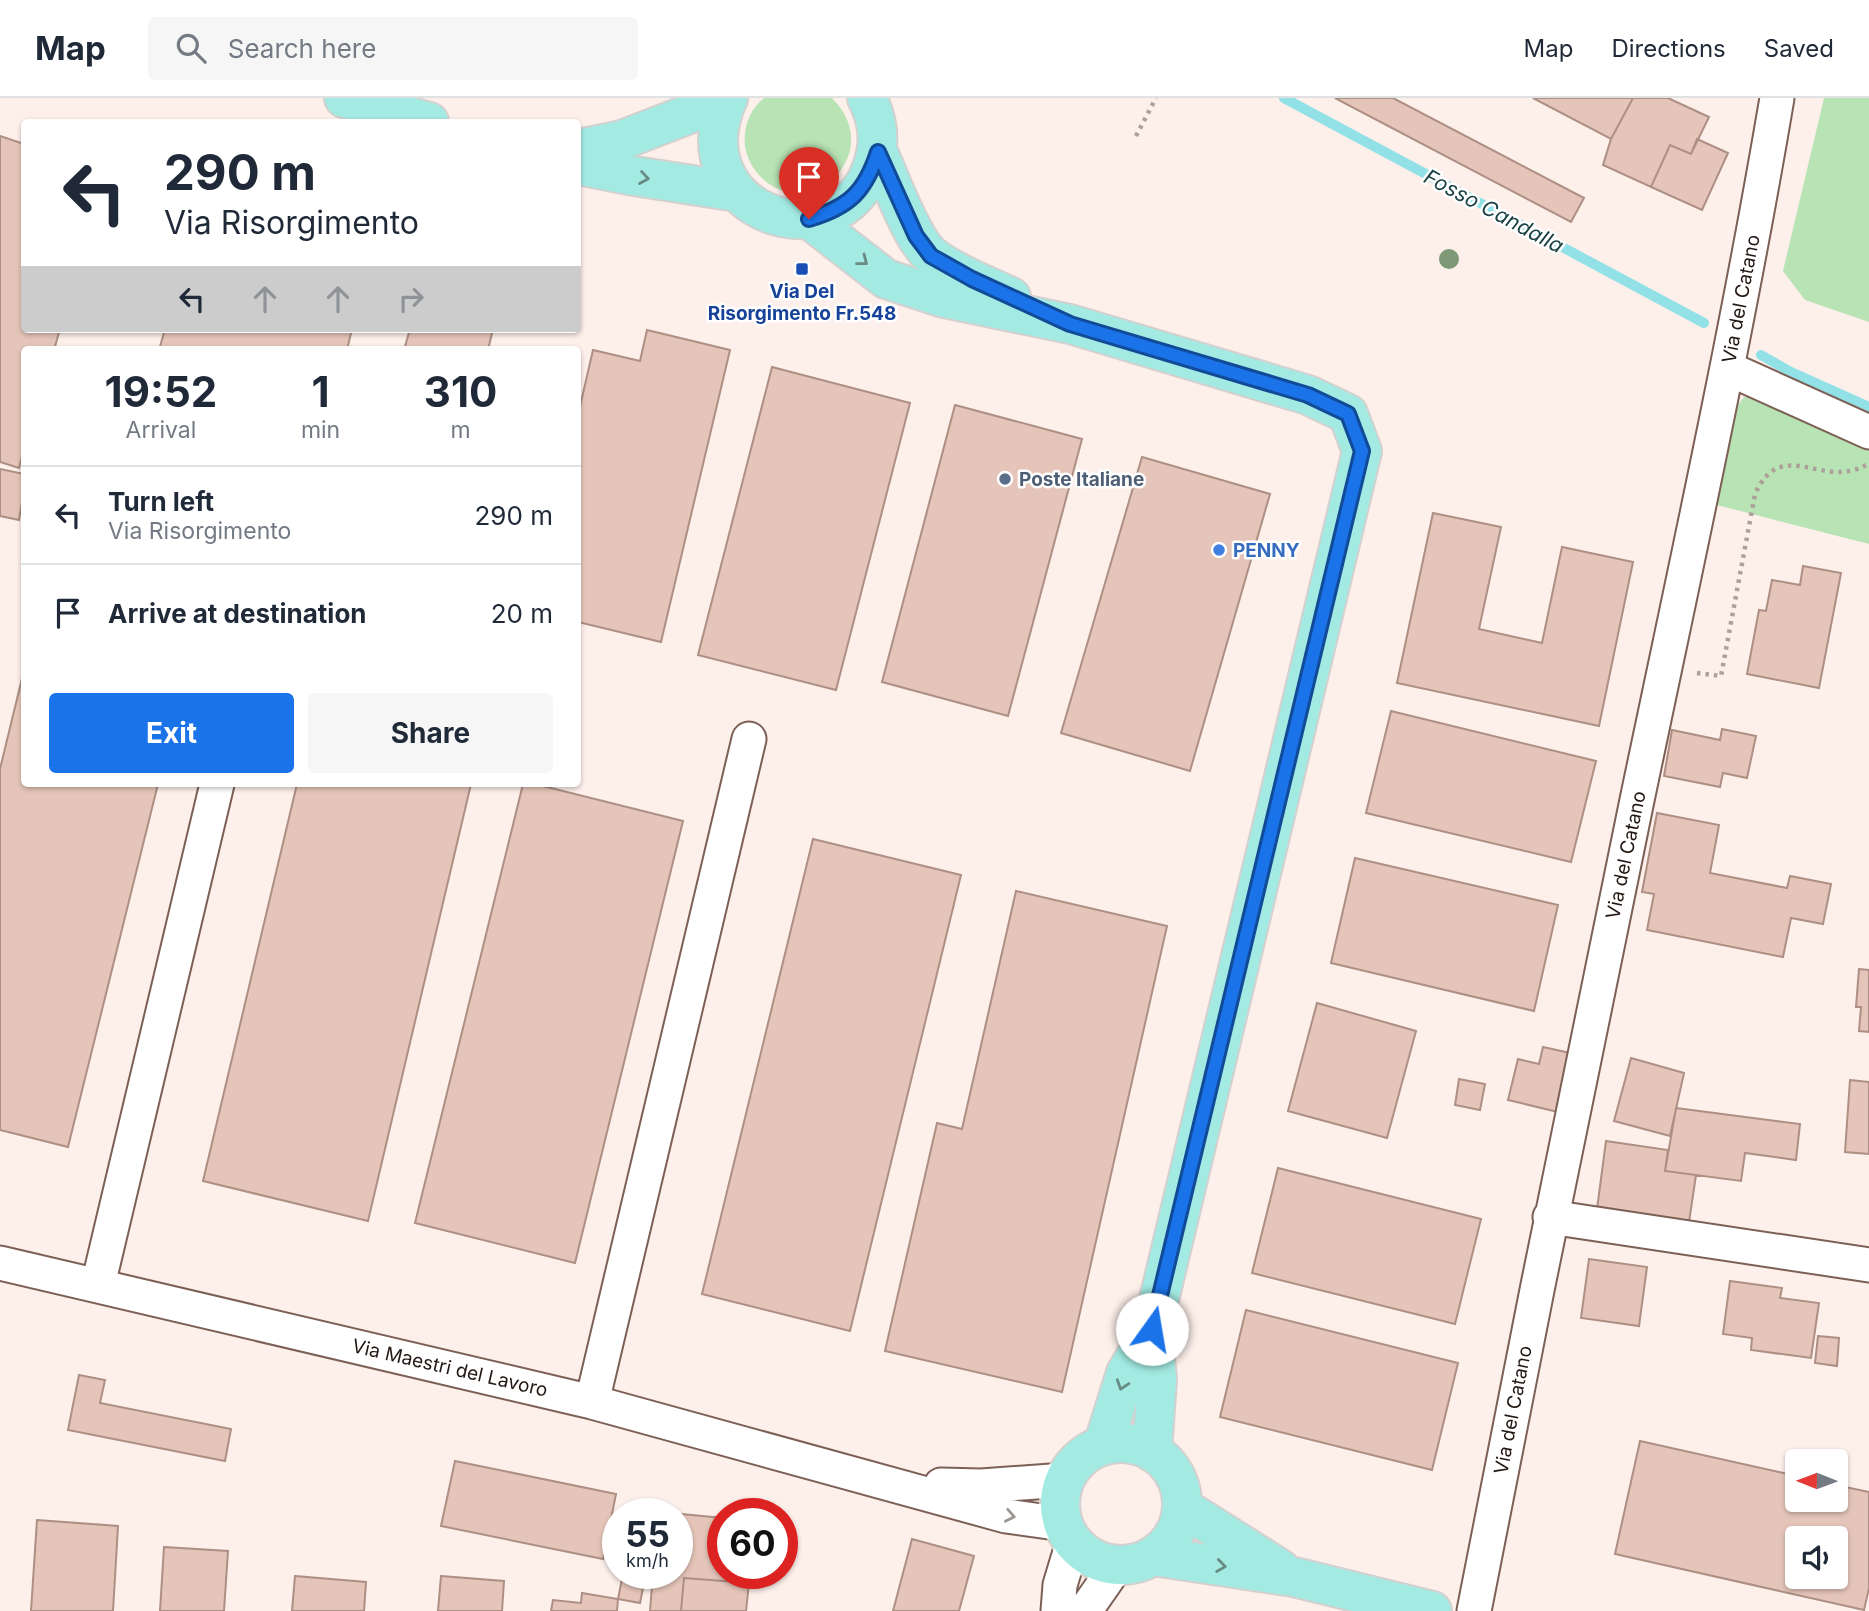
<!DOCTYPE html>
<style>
body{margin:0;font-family:Inter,sans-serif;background:#f6f6f7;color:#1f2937;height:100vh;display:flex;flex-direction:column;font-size:26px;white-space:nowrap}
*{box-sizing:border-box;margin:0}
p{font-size:23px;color:#747a83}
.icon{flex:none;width:38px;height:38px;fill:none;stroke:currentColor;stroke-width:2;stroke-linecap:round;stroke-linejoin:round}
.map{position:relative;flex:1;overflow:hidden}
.side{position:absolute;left:21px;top:248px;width:560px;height:441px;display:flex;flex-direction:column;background:#fff;border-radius:7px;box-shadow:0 2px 5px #0004}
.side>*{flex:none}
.guide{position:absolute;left:21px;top:21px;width:560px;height:214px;border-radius:7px;box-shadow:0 2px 5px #0004;background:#fff;color:#1f2937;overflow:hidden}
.needle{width:46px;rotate:271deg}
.fabs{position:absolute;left:1785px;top:1351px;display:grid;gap:14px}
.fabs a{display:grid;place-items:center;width:63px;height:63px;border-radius:7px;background:#fff;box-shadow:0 2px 5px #0004;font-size:35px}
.speed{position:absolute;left:602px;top:1400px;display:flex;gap:14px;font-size:35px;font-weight:700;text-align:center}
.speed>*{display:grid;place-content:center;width:91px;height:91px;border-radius:50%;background:#fff;box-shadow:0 2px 5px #0004;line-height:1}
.speed small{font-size:18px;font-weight:400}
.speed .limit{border:10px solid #d22;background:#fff;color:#111}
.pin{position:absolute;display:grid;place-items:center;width:60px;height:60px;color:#fff;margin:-72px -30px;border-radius:50% 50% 50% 0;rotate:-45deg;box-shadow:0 0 7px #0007}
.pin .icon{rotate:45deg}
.me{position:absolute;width:77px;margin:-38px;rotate:13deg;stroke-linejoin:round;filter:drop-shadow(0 0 5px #0008)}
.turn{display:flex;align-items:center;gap:24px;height:147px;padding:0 28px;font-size:32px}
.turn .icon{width:91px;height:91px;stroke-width:2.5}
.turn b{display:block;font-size:49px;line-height:60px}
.lanes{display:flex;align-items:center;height:66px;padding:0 28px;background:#0003;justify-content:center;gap:35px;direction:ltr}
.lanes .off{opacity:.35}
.eta{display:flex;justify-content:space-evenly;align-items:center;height:119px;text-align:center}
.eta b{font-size:42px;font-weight:700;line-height:49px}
.button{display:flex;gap:14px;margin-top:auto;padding:14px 28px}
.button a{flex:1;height:80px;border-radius:7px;background:#1a73e8;color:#fff;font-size:28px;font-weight:700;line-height:80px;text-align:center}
.button a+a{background:#f6f6f7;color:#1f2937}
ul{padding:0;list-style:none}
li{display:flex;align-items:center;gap:21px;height:98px;padding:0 28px;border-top:2px solid #e0e1e3}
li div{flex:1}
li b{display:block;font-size:26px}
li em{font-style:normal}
header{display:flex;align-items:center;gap:42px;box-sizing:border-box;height:98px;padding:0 35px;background:#fff;border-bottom:2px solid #e0e1e3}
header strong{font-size:33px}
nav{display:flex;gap:38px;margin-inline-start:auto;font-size:24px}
.search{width:490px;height:63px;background:#f6f6f7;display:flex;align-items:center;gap:18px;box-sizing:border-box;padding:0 24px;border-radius:7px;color:#747a83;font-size:26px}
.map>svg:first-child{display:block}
</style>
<header>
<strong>Map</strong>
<div class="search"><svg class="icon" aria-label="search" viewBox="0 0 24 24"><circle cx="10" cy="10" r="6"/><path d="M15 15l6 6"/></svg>Search here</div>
<nav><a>Map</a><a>Directions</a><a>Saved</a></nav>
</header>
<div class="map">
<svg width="1869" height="1513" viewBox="0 0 1869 1513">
<rect width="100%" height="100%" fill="#fdefea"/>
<path fill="#b8e3b5" d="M 764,0 L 832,0 C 887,55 811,125 763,81 C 754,73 747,61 745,48 C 743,30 749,12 764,0 Z
M 1824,0 L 1869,0 L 1869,224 L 1805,202 L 1783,173 Z
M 1753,298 L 1869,352 L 1869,446 L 1717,407 L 1738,307 L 1744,299 Z"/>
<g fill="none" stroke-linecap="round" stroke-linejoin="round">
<path stroke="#91e1e7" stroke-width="10" d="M 1284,0 L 1704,225
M 1761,257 L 1791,274 L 1869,309"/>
</g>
<path fill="#e5c5b9" stroke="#ad8f83" stroke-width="2" fill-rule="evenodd" d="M 1335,0 L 1393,0 L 1584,100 L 1571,124 Z
M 1533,0 L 1633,0 L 1611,41 Z
M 1633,0 L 1668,0 L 1709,19 L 1691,56 L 1670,47 L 1651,89 L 1603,67 L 1611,41 Z
M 0,38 L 24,46 L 24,231 L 60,231 L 54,252 L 24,252 L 24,351 L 19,370 L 0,364 Z
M 1697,41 L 1728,55 L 1702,112 L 1651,89 L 1670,47 L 1691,56 Z
M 165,231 L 352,231 L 347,252 L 159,252 Z
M 410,231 L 493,231 L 488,252 L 404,252 Z
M 647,232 L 730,252 L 661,544 L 578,524 L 578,317 L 593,252 L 640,263 Z
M 772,269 L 910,305 L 836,592 L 698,557 Z
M 955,307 L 1082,341 L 1008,618 L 882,584 Z
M 1142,359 L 1270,396 L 1190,673 L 1061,635 Z
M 0,371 L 24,376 L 24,393 L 19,422 L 0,418 Z
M 1433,415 L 1501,429 L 1479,531 L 1542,545 L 1562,449 L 1633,464 L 1599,628 L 1397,585 Z
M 1803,468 L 1841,475 L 1819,590 L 1747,576 L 1759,512 L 1766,513 L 1772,482 L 1800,487 Z
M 24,572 L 24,686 L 158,686 L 68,1049 L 0,1032 L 0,671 Z
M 1391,613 L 1596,663 L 1571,764 L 1366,715 Z
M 1722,631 L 1756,638 L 1747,680 L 1723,675 L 1720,689 L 1664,678 L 1672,632 L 1720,642 Z
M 297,686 L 471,686 L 368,1123 L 203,1083 Z
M 523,686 L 535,686 L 683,723 L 575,1165 L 415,1125 Z
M 1657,715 L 1719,727 L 1710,775 L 1787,790 L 1790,778 L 1831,786 L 1823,826 L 1791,820 L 1783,859 L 1647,832 L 1654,796 L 1642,794 Z
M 813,741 L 961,777 L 850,1233 L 702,1196 Z
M 1355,760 L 1558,807 L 1534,913 L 1331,865 Z
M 1016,793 L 1167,828 L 1062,1294 L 885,1253 L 937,1025 L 962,1031 Z
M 1859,871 L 1869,872 L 1869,934 L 1859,933 L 1861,909 L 1856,909 Z
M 1317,905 L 1416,933 L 1387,1040 L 1288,1013 Z
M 1543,949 L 1575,956 L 1562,1015 L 1508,1002 L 1518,961 L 1539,966 Z
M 1631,960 L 1684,975 L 1670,1038 L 1614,1023 Z
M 1459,981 L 1485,986 L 1480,1012 L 1455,1007 Z
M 1850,982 L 1869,984 L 1869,1056 L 1845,1054 Z
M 1676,1010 L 1800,1026 L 1796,1062 L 1745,1055 L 1741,1083 L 1665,1073 Z
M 1606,1043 L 1668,1052 L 1665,1073 L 1696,1077 L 1689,1124 L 1597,1111 Z
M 1278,1070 L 1481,1121 L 1455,1226 L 1252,1175 Z
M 1589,1161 L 1647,1169 L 1639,1228 L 1581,1220 Z
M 1730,1183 L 1782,1190 L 1780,1200 L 1819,1205 L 1811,1260 L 1751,1252 L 1752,1240 L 1723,1236 Z
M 1246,1212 L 1458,1265 L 1432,1372 L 1220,1319 Z
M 1818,1238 L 1839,1240 L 1837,1268 L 1815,1265 Z
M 79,1277 L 105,1282 L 100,1305 L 231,1331 L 225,1363 L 68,1332 Z
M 1640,1343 L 1797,1378 L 1797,1402 L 1836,1402 L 1836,1387 L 1869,1394 L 1869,1490 L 1864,1512 L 1615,1456 ZM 1797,1440 L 1836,1440 L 1836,1479 L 1797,1479 Z
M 455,1363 L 616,1396 L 603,1461 L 441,1428 Z
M 660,1414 L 723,1420 L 723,1475 L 749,1475 L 749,1485 L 684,1480 L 681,1513 L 650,1513 L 653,1475 L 677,1475 L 677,1416 L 659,1416 Z
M 37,1422 L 118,1428 L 113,1513 L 31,1513 Z
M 912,1441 L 974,1458 L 959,1513 L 893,1513 Z
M 164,1449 L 228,1453 L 224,1513 L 160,1513 Z
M 623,1476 L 645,1480 L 640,1505 L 618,1501 Z
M 295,1478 L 366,1484 L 364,1513 L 292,1513 Z
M 441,1478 L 504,1483 L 502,1513 L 438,1513 Z
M 684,1480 L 749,1485 L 746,1513 L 681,1513 Z
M 582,1495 L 618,1501 L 617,1513 L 551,1513 L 553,1502 L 581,1505 Z"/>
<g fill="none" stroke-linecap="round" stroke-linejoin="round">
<g stroke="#7c6055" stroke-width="37">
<path id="minor" d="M 1727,270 L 1869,334
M 1550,1119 L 1869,1167
M 0,1165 L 592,1304 L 1006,1418 L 1063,1426
M 98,1187 L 217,686
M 592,1304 L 749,641
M 941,1387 L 981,1388 L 1065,1382
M 1058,1513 L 1060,1487 L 1073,1444
M 1085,1513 L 1117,1467
M 1474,1513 C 1526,1244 1580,975 1636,707 C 1685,472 1737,237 1777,0"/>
</g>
<g stroke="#d3d1d0" stroke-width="42">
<path id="primary" d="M 344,0 L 429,24
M 728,0 C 677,116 840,169 873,67 C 881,43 878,22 867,0
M 578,51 L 622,42 L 728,1
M 878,54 C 890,80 912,144 933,159 C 956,176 985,187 1011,199
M 578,67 L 628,77 L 737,94
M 809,121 L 886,181 L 944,200 L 1070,226 L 1308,297 L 1348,316 L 1362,353 L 1152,1231 L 1126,1275 L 1103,1348
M 1152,1231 L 1157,1281 L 1152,1354
M1060 1406a61 61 0 1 1 122 0a61 61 0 1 1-122 0Z
M 1182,1409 L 1280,1471
M 1153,1458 L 1294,1479 L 1432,1513"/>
</g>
<path stroke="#ada09b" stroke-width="4.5" stroke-dasharray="3.5 5" stroke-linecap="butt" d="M 1136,38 L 1156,0
M 1697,575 L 1721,578 L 1755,396 C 1782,337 1822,392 1866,367"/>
<use href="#minor" stroke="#fff" stroke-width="33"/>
<use href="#primary" stroke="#a2eae2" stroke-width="38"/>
</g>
<circle fill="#7e9976" cx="1449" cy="161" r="10"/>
<defs><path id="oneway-chevron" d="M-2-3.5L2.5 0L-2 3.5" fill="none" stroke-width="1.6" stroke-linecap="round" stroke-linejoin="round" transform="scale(1.75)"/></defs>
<g stroke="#688b84">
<use href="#oneway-chevron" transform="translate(644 80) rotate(9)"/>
<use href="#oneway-chevron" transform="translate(863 163) rotate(38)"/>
<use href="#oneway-chevron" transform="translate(1122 1287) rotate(108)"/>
<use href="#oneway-chevron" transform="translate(1221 1468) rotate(8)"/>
</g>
<use stroke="#9c9794" href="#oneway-chevron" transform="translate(1010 1418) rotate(11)"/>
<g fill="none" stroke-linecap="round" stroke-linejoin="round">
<g stroke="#114b97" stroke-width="18">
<path id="route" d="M 809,121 C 849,109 865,94 878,54 L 916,138 L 931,158 L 972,181 L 1070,226 L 1308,297 L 1348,316 L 1362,353 L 1152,1231"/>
</g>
<use href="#route" stroke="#1a73e8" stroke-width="12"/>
</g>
<rect fill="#1a4fb4" stroke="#fff" stroke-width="2.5" x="795" y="164" width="14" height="14" rx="3.5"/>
<circle fill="#5c6f8a" stroke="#fff" stroke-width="2.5" cx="1005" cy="381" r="7"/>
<circle fill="#3f7fe0" stroke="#fff" stroke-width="2.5" cx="1219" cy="452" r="7"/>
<g text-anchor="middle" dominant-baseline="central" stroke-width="5" stroke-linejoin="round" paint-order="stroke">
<g font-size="19" font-weight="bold" fill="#164399" stroke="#fff">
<text x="802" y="193">Via Del<tspan x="802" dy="22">Risorgimento Fr.548</tspan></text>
</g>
<g font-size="19" fill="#221712" stroke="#fff">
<text transform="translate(1741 201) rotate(-79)">Via del Catano</text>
<text transform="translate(1626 757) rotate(-78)">Via del Catano</text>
<text transform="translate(450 1270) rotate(13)">Via Maestri del Lavoro</text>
<text transform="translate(1513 1312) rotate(-79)">Via del Catano</text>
</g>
<g font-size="19" font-weight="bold" fill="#4e5e75" stroke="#fff" text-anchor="start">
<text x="1019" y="381">Poste Italiane</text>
</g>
<g font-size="19" font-weight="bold" fill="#366cbe" stroke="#fff" text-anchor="start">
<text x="1233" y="452">PENNY</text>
</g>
<g font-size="21" font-style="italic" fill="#194042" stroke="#fff">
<text transform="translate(1494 113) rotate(28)">Fosso Candalla</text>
</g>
</g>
</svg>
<div class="fabs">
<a><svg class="needle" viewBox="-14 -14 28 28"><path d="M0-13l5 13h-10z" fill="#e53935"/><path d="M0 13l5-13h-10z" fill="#747a83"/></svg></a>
<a><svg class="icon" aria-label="sound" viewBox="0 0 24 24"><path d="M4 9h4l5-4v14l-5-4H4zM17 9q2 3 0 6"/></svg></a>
</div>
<div class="speed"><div>55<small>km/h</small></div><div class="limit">60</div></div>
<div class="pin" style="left:809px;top:121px;background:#d93025"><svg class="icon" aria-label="arrive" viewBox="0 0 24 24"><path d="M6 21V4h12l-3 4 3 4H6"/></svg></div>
<svg class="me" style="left:1152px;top:1231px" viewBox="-20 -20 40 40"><circle r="19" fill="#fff"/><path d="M0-13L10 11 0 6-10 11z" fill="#1a73e8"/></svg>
<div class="guide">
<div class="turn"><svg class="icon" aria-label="left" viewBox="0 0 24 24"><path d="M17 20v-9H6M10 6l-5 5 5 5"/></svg><div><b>290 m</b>Via Risorgimento</div></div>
<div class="lanes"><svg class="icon" aria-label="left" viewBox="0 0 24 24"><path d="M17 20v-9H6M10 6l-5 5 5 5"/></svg><svg class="icon off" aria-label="ahead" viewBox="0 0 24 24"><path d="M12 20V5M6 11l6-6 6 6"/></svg><svg class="icon off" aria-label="ahead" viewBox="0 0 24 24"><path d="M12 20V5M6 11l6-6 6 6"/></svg><svg class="icon off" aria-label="right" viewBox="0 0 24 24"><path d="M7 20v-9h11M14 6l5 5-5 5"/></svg></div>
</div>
<section class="side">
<div class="eta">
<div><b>19:52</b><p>Arrival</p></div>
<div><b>1</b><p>min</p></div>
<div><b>310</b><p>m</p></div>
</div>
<ul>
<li><svg class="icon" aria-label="left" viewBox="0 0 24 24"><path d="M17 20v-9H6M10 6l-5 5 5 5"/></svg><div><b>Turn left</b><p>Via Risorgimento</p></div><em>290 m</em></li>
<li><svg class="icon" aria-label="arrive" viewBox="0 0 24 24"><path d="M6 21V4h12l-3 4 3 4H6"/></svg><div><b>Arrive at destination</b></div><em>20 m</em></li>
</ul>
<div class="button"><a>Exit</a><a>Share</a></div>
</section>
</div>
